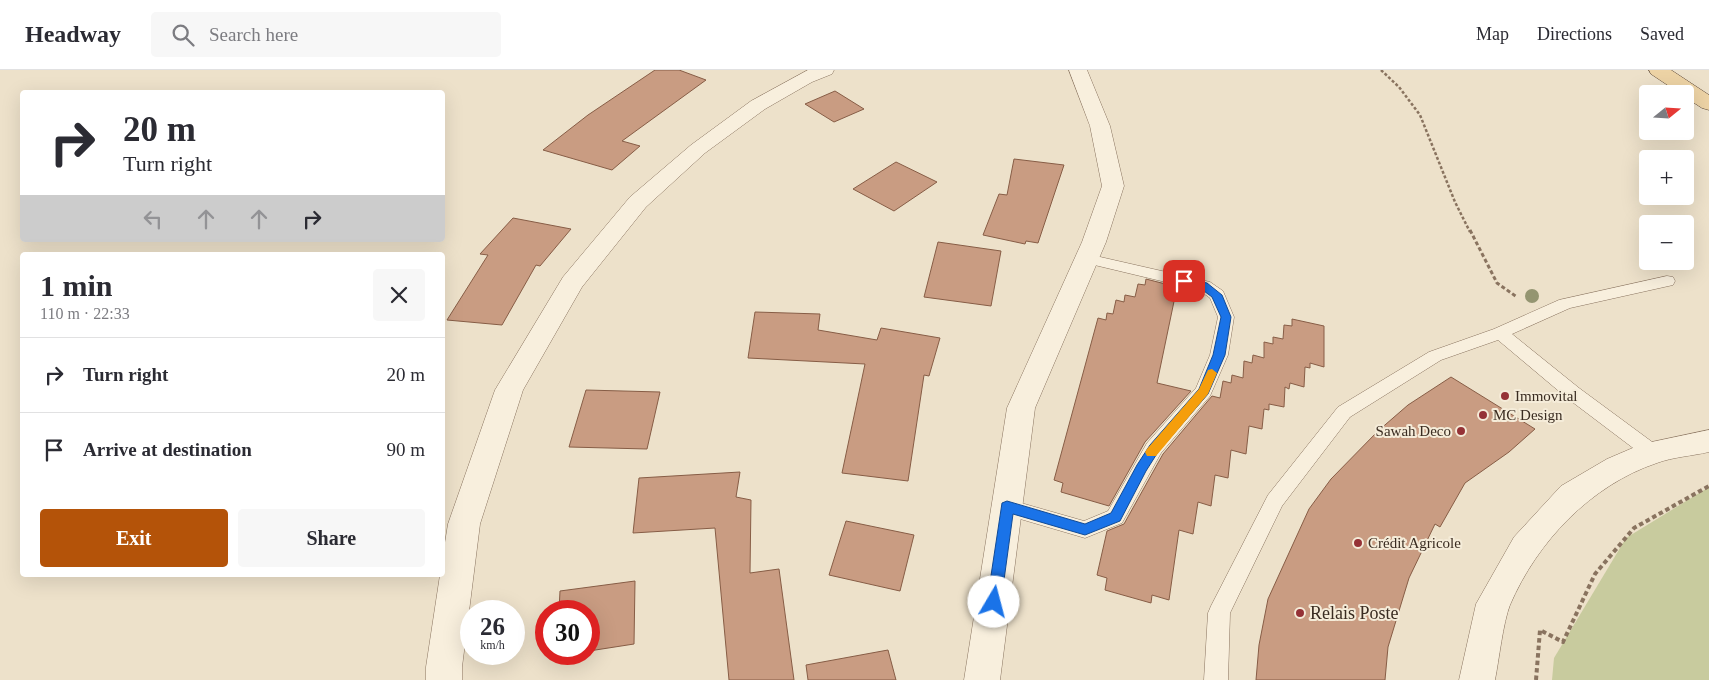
<!DOCTYPE html>
<meta charset="utf-8">
<style>
body{margin:0;font-family:"Times New Roman",serif;background:#f7f7f7;color:#2b2b33;height:100vh;display:flex;flex-direction:column;font-size:19px;white-space:nowrap}
*{box-sizing:border-box;margin:0}
p{font-size:16px;color:#7c7c81}
.icon{flex:none;width:28px;height:28px;fill:none;stroke:currentColor;stroke-width:2;stroke-linecap:round;stroke-linejoin:round}
.map{position:relative;flex:1;overflow:hidden}
.details{position:absolute;left:20px;top:182px;width:425px;height:325px;display:flex;flex-direction:column;background:#fff;border-radius:5px;box-shadow:0 5px 20px #0002}
.details>*{flex:none}
.guide{position:absolute;left:20px;top:20px;width:425px;height:152px;border-radius:5px;box-shadow:0 5px 20px #0002;background:#fff;color:#2b2b33;overflow:hidden}
.needle{width:32px;rotate:72deg}
.fabs{position:absolute;left:1639px;top:15px;display:grid;gap:10px}
.fabs a{display:grid;place-items:center;width:55px;height:55px;border-radius:5px;background:#fff;box-shadow:0 5px 20px #0002;font-size:25px}
.speed{position:absolute;left:460px;top:530px;display:flex;gap:10px;font-size:25px;font-weight:700;text-align:center}
.speed>*{display:grid;place-content:center;width:65px;height:65px;border-radius:50%;background:#fff;box-shadow:0 5px 20px #0002;line-height:1}
.speed small{font-size:12px;font-weight:400}
.speed .limit{border:8px solid #d22;background:#fff;color:#111}
.pin{position:absolute;display:grid;place-items:center;width:42px;height:42px;color:#fff;margin:-21px;border-radius:10px;box-shadow:0 2px 8px #0006}
.me{position:absolute;width:55px;margin:-28px;rotate:8deg;stroke-linejoin:round;filter:drop-shadow(0 0 4px #0008)}
.turn{display:flex;align-items:center;gap:18px;height:105px;padding:0 20px;font-size:22px}
.turn .icon{width:65px;height:65px;stroke-width:2.5}
.turn b{display:block;font-size:35px;line-height:42px}
.lanes{display:flex;align-items:center;height:48px;padding:0 20px;background:#0003;justify-content:center;gap:25px;direction:ltr}
.lanes .off{opacity:.35}
.round{display:grid;place-items:center;flex:none;width:52px;height:52px;border-radius:5px;background:#f7f7f7}
.headline{display:flex;align-items:center;justify-content:space-between;height:85px;padding:0 20px}
h1{font-size:30px;font-weight:600;line-height:38px}
.primary-button{display:flex;gap:10px;margin-top:auto;padding:10px 20px}
.primary-button a{flex:1;height:58px;border-radius:5px;background:#b45309;color:#fff;font-size:20px;font-weight:600;line-height:58px;text-align:center}
.primary-button a+a{background:#f7f7f7;color:#2b2b33}
ul{padding:0;list-style:none}
li{display:flex;align-items:center;gap:15px;height:75px;padding:0 20px;border-top:1px solid #e1e1e2}
li div{flex:1}
li b{display:block;font-size:19px}
li em{font-style:normal}
header{display:flex;align-items:center;gap:30px;box-sizing:border-box;height:70px;padding:0 25px;background:#fff;border-bottom:1px solid #e1e1e2}
header strong{font-size:24px}
nav{display:flex;gap:28px;margin-inline-start:auto;font-size:18px}
.search{width:350px;height:45px;background:#f7f7f7;display:flex;align-items:center;gap:12px;box-sizing:border-box;padding:0 18px;border-radius:5px;color:#7c7c81;font-size:19px}
.map>svg:first-child{display:block}
</style>
<header>
<strong>Headway</strong>
<div class="search"><svg class="icon" aria-label="search" viewBox="0 0 24 24"><circle cx="10" cy="10" r="6"/><path d="M15 15l6 6"/></svg>Search here</div>
<nav><a>Map</a><a>Directions</a><a>Saved</a></nav>
</header>
<div class="map">
<svg width="1709" height="610" viewBox="0 0 1709 610">
<rect width="100%" height="100%" fill="#ede1ca"/>
<path fill="#c8cb9e" d="M 1709,417 L 1709,610 L 1552,610 L 1554,588 L 1626,468 Z"/>
<path fill="#c99c82" stroke="#875d46" d="M 655,0 L 679,0 L 706,10 L 622,71 L 640,76 L 612,100 L 543,80 L 588,45 Z
M 835,21 L 864,39 L 834,52 L 805,34 Z
M 1014,89 L 1064,95 L 1038,173 L 1026,171 L 1025,174 L 983,165 L 999,124 L 1007,125 Z
M 896,92 L 937,112 L 894,141 L 853,119 Z
M 513,148 L 571,159 L 540,196 L 536,195 L 502,255 L 447,250 L 488,185 L 480,184 Z
M 938,172 L 1001,181 L 991,236 L 924,227 Z
M 1146,209 L 1177,217 L 1157,313 L 1191,321 L 1145,372 L 1109,436 L 1061,422 L 1063,413 L 1054,410 L 1098,248 L 1106,250 L 1107,243 L 1113,244 L 1116,230 L 1124,232 L 1125,225 L 1135,227 L 1138,214 L 1145,215 Z
M 755,242 L 820,244 L 818,260 L 877,270 L 881,258 L 940,268 L 929,306 L 924,305 L 908,411 L 842,403 L 865,294 L 748,288 Z
M 1292,249 L 1324,256 L 1324,297 L 1310,293 L 1310,298 L 1305,297 L 1304,317 L 1290,313 L 1289,319 L 1285,317 L 1284,337 L 1269,334 L 1269,340 L 1264,339 L 1262,359 L 1249,356 L 1246,384 L 1231,380 L 1228,408 L 1215,405 L 1211,436 L 1198,432 L 1193,464 L 1179,460 L 1169,530 L 1152,525 L 1151,533 L 1105,520 L 1107,508 L 1097,505 L 1107,461 L 1124,454 L 1163,384 L 1212,326 L 1220,328 L 1223,311 L 1231,313 L 1232,305 L 1243,308 L 1244,291 L 1252,293 L 1253,285 L 1264,288 L 1264,272 L 1273,274 L 1273,267 L 1283,269 L 1284,255 L 1292,256 Z
M 1451,307 L 1535,359 L 1509,382 L 1465,413 L 1440,457 L 1435,454 L 1409,508 L 1388,577 L 1385,610 L 1256,610 L 1259,575 L 1268,529 L 1309,439 L 1331,409 L 1378,361 L 1408,335 Z
M 586,320 L 660,322 L 647,379 L 569,377 Z
M 740,402 L 736,427 L 751,430 L 750,503 L 779,499 L 794,610 L 729,610 L 715,458 L 633,463 L 639,408 Z
M 846,451 L 914,465 L 900,521 L 829,505 Z
M 635,511 L 634,574 L 589,581 L 589,541 L 559,541 L 560,521 Z
M 888,580 L 896,610 L 808,610 L 806,595 Z"/>
<g fill="none" stroke-linecap="round" stroke-linejoin="round">
<g stroke="#89735f" stroke-width="1">
<path id="service" d="M 1087,184 L 1210,212 L 1223,221 L 1234,247 L 1228,285 L 1210,326 L 1161,383 L 1122,453 L 1085,468 L 1000,443 L 997,437 L 1000,431 L 1007,429 L 1084,451 L 1108,441 L 1147,373 L 1196,318 L 1210,285 L 1218,247 L 1210,228 L 1199,220 L 1082,192 L 1079,189 L 1082,186 Z
M 1667,206 L 1673,207 L 1675,211 L 1673,215 L 1570,238 L 1512,264 L 1579,318 L 1659,377 L 1661,382 L 1659,387 L 1652,389 L 1645,387 L 1567,328 L 1498,270 L 1441,290 L 1350,347 L 1282,436 L 1230,543 L 1228,610 L 1204,610 L 1208,543 L 1211,536 L 1268,425 L 1338,337 L 1429,282 L 1494,259 L 1559,230 Z"/>
</g>
<g stroke="#89735f" stroke-width="1">
<path id="minor" d="M 808,0 L 834,0 L 832,4 L 812,12 L 765,39 L 705,83 L 646,137 L 582,217 L 523,320 L 480,454 L 462,597 L 462,610 L 426,610 L 426,597 L 440,505 L 442,505 L 442,491 L 448,454 L 495,320 L 563,207 L 630,127 L 691,75 L 751,31 Z
M 1069,0 L 1087,0 L 1110,56 L 1124,116 L 1106,172 L 1035,338 L 1000,610 L 964,610 L 1007,338 L 1082,172 L 1102,116 L 1090,56 Z"/>
</g>
<g stroke="#89735f" stroke-width="1">
<path id="tertiary" d="M 1709,360 L 1709,382 C 1692,386 1673,387 1657,393 C 1591,415 1537,472 1510,535 C 1503,553 1499,590 1495,610 L 1459,610 L 1476,534 L 1514,467 L 1561,416 L 1607,389 L 1642,374 Z"/>
</g>
<g stroke="#574232" stroke-width="1">
<path id="primary" d="M 1649,0 L 1671,0 L 1709,25 L 1709,40 L 1702,38 L 1685,27 L 1685,24 L 1681,24 L 1651,4 Z"/>
</g>
<path stroke="#89735f" stroke-width="2.5" stroke-dasharray="3 2" stroke-linecap="butt" d="M 1381,0 L 1399,17 L 1420,45 L 1455,132 L 1470,162"/>
<path stroke="#89735f" stroke-width="3" stroke-dasharray="4 2.5" stroke-linecap="butt" d="M 1470,160 L 1497,213 L 1517,227"/>
<path stroke="#89735f" stroke-width="4" stroke-dasharray="4.5 3" stroke-linecap="butt" d="M 1536,610 L 1540,560 L 1563,572 L 1595,504 L 1634,458 L 1709,416"/>
<use href="#service" fill="#f8efdd" fill-rule="evenodd"/>
<use href="#minor" fill="#f8efdd" fill-rule="evenodd"/>
<use href="#tertiary" fill="#f8efdd" fill-rule="evenodd"/>
<use href="#primary" fill="#edd3a5" fill-rule="evenodd"/>
</g>
<circle fill="#949571" cx="1532" cy="226" r="7"/>
<path fill="#1a73e8" stroke="#114b97" d="M 1184,208 L 1207,213 L 1222,225 L 1231,247 L 1225,285 L 1208,324 L 1158,382 L 1146,401 L 1120,451 L 1085,465 L 1013,444 L 1001,532 L 999,537 L 994,538 L 989,537 L 987,532 L 1002,433 L 1007,431 L 1085,454 L 1111,443 L 1137,395 L 1150,375 L 1199,319 L 1213,285 L 1221,247 L 1212,227 L 1200,218 L 1181,213 L 1179,211 Z"/>
<path fill="#f59e0b" d="M 1212,299 L 1217,303 L 1208,324 L 1156,386 L 1147,386 L 1145,382 L 1147,379 L 1199,319 L 1208,300 Z"/>
<g fill="#953236" stroke="#f5ecd9" stroke-width="2">
<circle cx="1505" cy="326" r="5"/>
<circle cx="1483" cy="345" r="5"/>
<circle cx="1461" cy="361" r="5"/>
<circle cx="1358" cy="473" r="5"/>
<circle cx="1300" cy="543" r="5"/>
</g>
<g text-anchor="middle" dominant-baseline="central" stroke-width="4" stroke-linejoin="round" paint-order="stroke">
<g font-size="15" fill="#3a2c21" stroke="#f5ecd9" text-anchor="start">
<text x="1515" y="326">Immovital</text>
<text x="1493" y="345">MC Design</text>
<text x="1451" y="361" text-anchor="end">Sawah Deco</text>
<text x="1368" y="473">Crédit Agricole</text>
</g>
<g font-size="18" fill="#3a2c21" stroke="#f5ecd9" text-anchor="start">
<text x="1310" y="543">Relais Poste</text>
</g>
</g>
</svg>
<div class="fabs">
<a><svg class="needle" viewBox="-14 -14 28 28"><path d="M0-13l5 13h-10z" fill="#e53935"/><path d="M0 13l5-13h-10z" fill="#7c7c81"/></svg></a>
<a>+</a>
<a>−</a>
</div>
<div class="speed"><div>26<small>km/h</small></div><div class="limit">30</div></div>
<div class="pin" style="left:1184px;top:211px;background:#d93025"><svg class="icon" aria-label="arrive" viewBox="0 0 24 24"><path d="M6 21V4h12l-3 4 3 4H6"/></svg></div>
<svg class="me" style="left:994px;top:532px" viewBox="-20 -20 40 40"><circle r="19" fill="#fff"/><path d="M0-13L10 11 0 6-10 11z" fill="#1a73e8"/></svg>
<div class="guide">
<div class="turn"><svg class="icon" aria-label="right" viewBox="0 0 24 24"><path d="M7 20v-9h11M14 6l5 5-5 5"/></svg><div><b>20 m</b>Turn right</div></div>
<div class="lanes"><svg class="icon off" aria-label="left" viewBox="0 0 24 24"><path d="M17 20v-9H6M10 6l-5 5 5 5"/></svg><svg class="icon off" aria-label="ahead" viewBox="0 0 24 24"><path d="M12 20V5M6 11l6-6 6 6"/></svg><svg class="icon off" aria-label="ahead" viewBox="0 0 24 24"><path d="M12 20V5M6 11l6-6 6 6"/></svg><svg class="icon" aria-label="right" viewBox="0 0 24 24"><path d="M7 20v-9h11M14 6l5 5-5 5"/></svg></div>
</div>
<section class="details">
<div class="headline"><div><h1>1 min</h1><p>110 m · 22:33</p></div><a class="round"><svg class="icon" aria-label="close" viewBox="0 0 24 24"><path d="M6 6l12 12M18 6L6 18"/></svg></a></div>
<ul>
<li><svg class="icon" aria-label="right" viewBox="0 0 24 24"><path d="M7 20v-9h11M14 6l5 5-5 5"/></svg><div><b>Turn right</b></div><em>20 m</em></li>
<li><svg class="icon" aria-label="arrive" viewBox="0 0 24 24"><path d="M6 21V4h12l-3 4 3 4H6"/></svg><div><b>Arrive at destination</b></div><em>90 m</em></li>
</ul>
<div class="primary-button"><a>Exit</a><a>Share</a></div>
</section>
</div>
